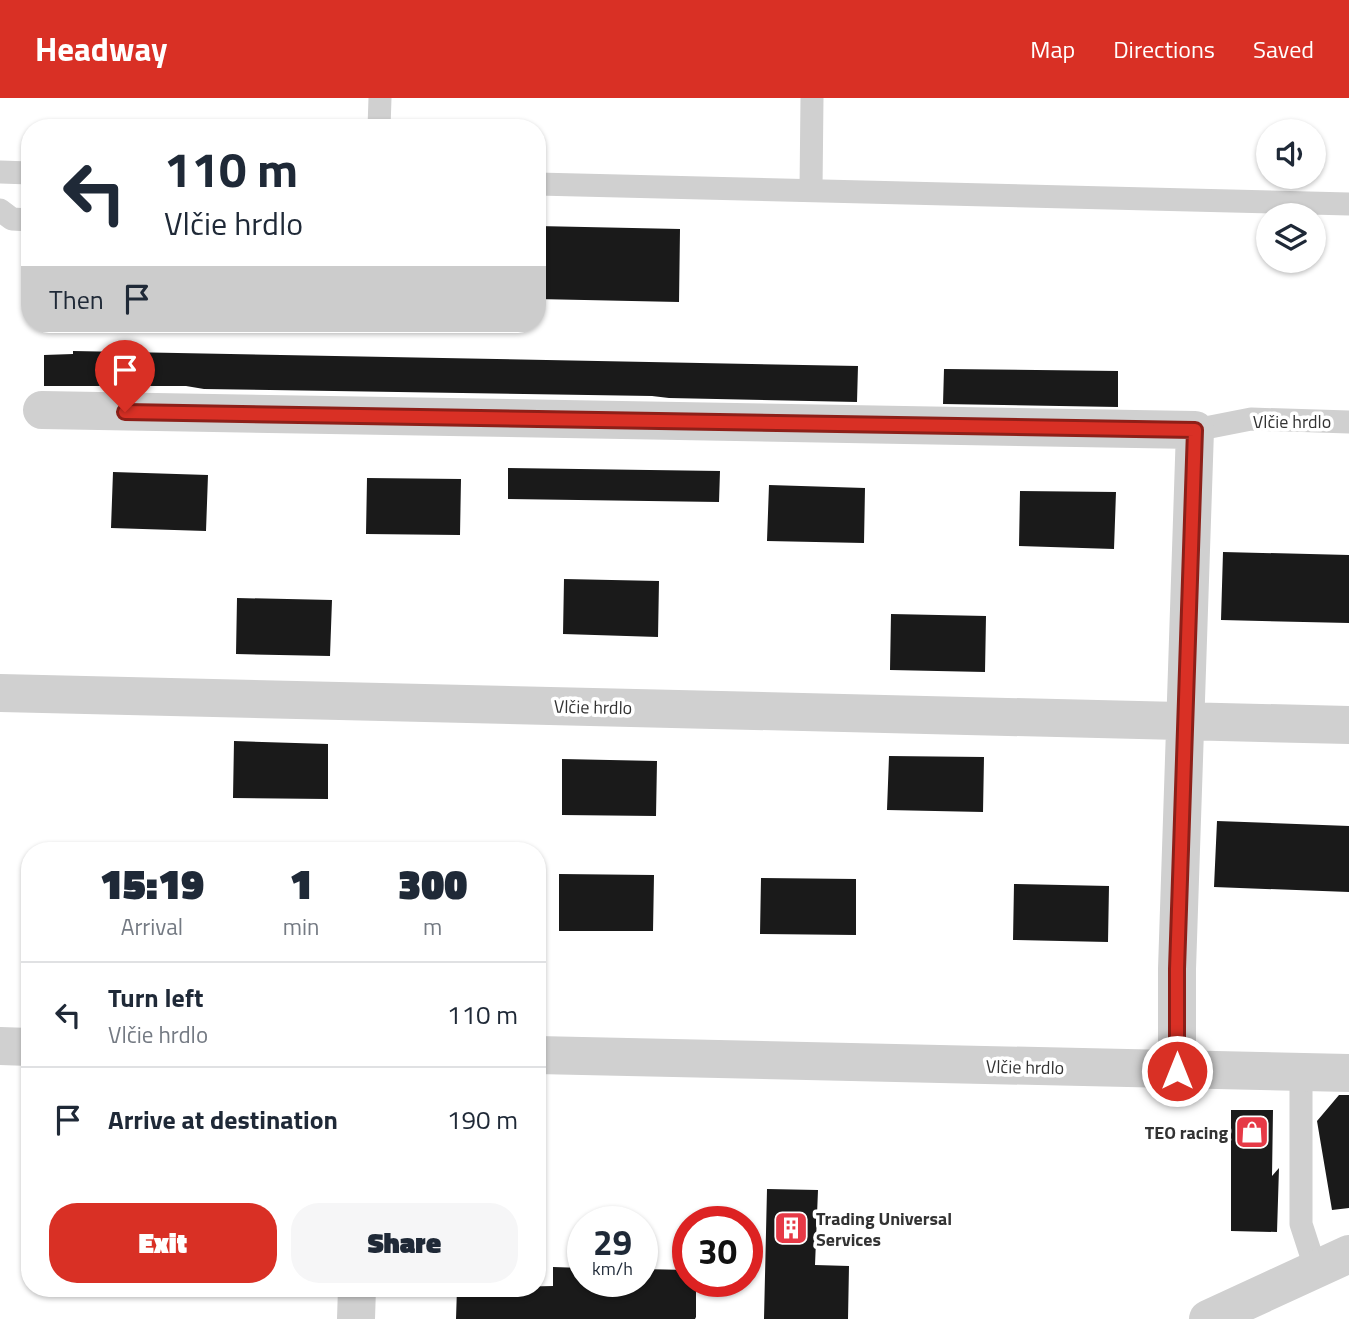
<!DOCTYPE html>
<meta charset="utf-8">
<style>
body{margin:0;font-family:"Titillium Web",sans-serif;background:#f6f6f7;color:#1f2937;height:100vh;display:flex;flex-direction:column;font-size:26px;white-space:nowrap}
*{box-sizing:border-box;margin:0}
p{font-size:23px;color:#747a83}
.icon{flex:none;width:38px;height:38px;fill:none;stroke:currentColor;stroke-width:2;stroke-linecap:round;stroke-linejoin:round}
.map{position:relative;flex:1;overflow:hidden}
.sheet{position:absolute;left:21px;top:744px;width:525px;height:455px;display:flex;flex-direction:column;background:#fff;border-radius:28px;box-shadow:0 2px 5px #0004}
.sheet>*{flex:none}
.top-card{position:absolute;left:21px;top:21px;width:525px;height:214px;border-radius:28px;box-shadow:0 2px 5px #0004;background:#fff;color:#1f2937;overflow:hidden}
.fabs{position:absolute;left:1256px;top:21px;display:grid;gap:14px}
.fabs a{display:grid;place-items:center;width:70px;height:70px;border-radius:50%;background:#fff;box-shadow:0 2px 5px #0004;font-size:35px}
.speed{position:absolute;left:567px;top:1108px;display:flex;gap:14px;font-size:35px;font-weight:700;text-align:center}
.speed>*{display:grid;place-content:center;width:91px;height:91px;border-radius:50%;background:#fff;box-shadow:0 2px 5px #0004;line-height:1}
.speed small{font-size:18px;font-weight:400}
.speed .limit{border:10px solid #d22;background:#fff;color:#111}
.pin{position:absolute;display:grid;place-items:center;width:60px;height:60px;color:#fff;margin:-72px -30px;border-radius:50% 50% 50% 0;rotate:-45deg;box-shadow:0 0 7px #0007}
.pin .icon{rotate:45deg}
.me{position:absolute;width:77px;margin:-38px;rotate:0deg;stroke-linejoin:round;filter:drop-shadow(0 0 5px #0008)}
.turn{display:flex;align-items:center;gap:24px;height:147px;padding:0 28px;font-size:32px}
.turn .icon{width:91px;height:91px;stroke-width:2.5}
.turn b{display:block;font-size:49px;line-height:60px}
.then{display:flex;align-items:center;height:66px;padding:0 28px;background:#0003;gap:14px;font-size:26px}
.eta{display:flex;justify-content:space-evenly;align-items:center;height:119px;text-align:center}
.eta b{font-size:42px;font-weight:800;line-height:49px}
.action{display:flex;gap:14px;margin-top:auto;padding:14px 28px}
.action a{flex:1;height:80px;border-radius:28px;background:#d93025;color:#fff;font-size:28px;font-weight:800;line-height:80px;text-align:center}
.action a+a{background:#f6f6f7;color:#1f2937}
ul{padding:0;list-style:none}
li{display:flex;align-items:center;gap:21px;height:105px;padding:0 28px;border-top:2px solid #e0e1e3}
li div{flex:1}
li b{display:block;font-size:26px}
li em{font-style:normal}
header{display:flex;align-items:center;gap:42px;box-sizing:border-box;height:98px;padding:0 35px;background:#d93025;color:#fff}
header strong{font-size:33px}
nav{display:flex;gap:38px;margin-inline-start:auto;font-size:24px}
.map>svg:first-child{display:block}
</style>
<header>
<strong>Headway</strong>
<nav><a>Map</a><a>Directions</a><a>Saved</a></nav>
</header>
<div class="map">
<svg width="1349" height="1221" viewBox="0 0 1349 1221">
<rect width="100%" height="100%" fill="#fff"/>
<path fill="#1a1a1a" d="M 537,128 L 680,131 L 679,204 L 537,201 Z
M 73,253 L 858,268 L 857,304 L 669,300 L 652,298 L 204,291 L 186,288 L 44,288 L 44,257 L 73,256 Z
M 944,271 L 1118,273 L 1118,309 L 943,306 Z
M 508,370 L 720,373 L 719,404 L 508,401 Z
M 113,374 L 208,377 L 206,433 L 111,430 Z
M 367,380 L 461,381 L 460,437 L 366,436 Z
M 769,387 L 865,390 L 864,445 L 767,443 Z
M 1020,393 L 1116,394 L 1114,451 L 1019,448 Z
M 1223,454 L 1349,457 L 1349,525 L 1221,522 Z
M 564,481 L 659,483 L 658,539 L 563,536 Z
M 237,500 L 332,502 L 330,558 L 236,556 Z
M 891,516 L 986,518 L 985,574 L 890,572 Z
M 234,643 L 328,646 L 328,701 L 233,700 Z
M 889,658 L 984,659 L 983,714 L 887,712 Z
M 562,661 L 657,663 L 656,718 L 562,717 Z
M 1217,723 L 1349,728 L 1349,794 L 1214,789 Z
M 559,776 L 654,777 L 653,833 L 559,833 Z
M 761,780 L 856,781 L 856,837 L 760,836 Z
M 1014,786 L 1109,788 L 1108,844 L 1013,842 Z
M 1339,997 L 1349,997 L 1349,1110 L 1332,1112 L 1317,1023 Z
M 1231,1012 L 1273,1012 L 1272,1078 L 1279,1070 L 1277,1134 L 1231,1133 Z
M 767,1091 L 818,1092 L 815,1167 L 849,1168 L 848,1221 L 764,1221 Z
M 553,1169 L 583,1170 L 583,1183 L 642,1183 L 642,1171 L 688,1172 L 688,1183 L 696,1183 L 696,1219 L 695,1221 L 456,1221 L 457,1190 L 553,1188 Z"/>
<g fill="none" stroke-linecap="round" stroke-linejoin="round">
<path stroke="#d0d0d0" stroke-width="23" d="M 379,30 L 380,0
M 0,74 L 30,75
M 537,86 L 1349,106
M 811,92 L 812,0
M 0,112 L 12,121 L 30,122
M 1195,332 L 1251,321 L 1349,324
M 1301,974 L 1301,1126 L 1316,1172"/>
<path stroke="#d0d0d0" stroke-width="38" d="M 42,312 L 1195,332 L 1177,871 L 1177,973
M 0,595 L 1349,627
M 0,948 L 30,949
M 537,957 L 1349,975
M 356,1221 L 357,1190
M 1208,1221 L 1349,1156"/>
</g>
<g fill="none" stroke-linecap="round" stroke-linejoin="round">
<g stroke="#8d1f18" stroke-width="18">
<path id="route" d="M 125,314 L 1195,332 L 1177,871 L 1177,973"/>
</g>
<use href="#route" stroke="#d93025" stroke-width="12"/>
</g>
<defs>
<g id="shop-square" transform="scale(1.75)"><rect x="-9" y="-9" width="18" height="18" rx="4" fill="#e63946" stroke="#fff"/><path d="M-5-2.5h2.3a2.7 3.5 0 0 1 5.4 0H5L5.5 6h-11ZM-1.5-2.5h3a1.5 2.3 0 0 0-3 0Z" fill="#fff"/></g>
<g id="building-square" transform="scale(1.75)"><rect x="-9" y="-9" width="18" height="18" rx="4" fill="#e63946" stroke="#fff"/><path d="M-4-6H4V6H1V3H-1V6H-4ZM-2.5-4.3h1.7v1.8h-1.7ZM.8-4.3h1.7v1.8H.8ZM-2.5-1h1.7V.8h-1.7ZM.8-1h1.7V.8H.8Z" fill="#fff"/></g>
</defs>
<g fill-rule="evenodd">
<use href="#shop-square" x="1252" y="1034"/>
<use href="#building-square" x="791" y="1130"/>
</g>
<g text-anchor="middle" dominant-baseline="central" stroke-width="7" stroke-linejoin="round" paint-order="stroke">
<g font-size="18" fill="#333" stroke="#fff">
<text x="1292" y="323">Vlčie hrdlo</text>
<text transform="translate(593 609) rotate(1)">Vlčie hrdlo</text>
<text transform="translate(1025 969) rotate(1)">Vlčie hrdlo</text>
</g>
<g font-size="18" font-weight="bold" fill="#333" stroke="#fff" text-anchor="end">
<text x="1228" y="1034">TEO racing</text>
<text x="816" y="1120" text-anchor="start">Trading Universal<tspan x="816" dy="21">Services</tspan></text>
</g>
</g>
</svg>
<div class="fabs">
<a><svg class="icon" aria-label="sound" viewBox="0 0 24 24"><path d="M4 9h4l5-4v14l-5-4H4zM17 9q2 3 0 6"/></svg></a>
<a><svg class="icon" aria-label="layers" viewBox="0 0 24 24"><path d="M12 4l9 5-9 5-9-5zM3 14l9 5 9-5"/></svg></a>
</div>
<div class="speed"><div>29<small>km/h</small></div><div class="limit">30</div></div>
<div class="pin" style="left:125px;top:314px;background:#d93025"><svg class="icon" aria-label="arrive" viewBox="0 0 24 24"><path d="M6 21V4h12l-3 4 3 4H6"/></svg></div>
<svg class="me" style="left:1177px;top:973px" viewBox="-20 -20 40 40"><circle r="17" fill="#d93025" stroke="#fff" stroke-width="3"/><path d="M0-11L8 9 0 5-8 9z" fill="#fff"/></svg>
<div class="top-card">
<div class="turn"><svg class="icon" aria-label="left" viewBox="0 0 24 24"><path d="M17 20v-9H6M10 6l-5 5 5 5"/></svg><div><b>110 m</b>Vlčie hrdlo</div></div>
<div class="then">Then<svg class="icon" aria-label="arrive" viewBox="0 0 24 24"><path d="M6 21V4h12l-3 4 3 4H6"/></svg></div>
</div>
<section class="sheet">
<div class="eta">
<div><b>15:19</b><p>Arrival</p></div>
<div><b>1</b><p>min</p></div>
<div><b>300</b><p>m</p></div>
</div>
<ul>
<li><svg class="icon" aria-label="left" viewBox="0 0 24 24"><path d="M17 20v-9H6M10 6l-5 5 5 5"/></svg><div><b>Turn left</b><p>Vlčie hrdlo</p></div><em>110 m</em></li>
<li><svg class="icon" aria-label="arrive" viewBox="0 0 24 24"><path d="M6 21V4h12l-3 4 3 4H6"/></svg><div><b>Arrive at destination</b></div><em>190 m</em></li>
</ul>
<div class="action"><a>Exit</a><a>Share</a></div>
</section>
</div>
